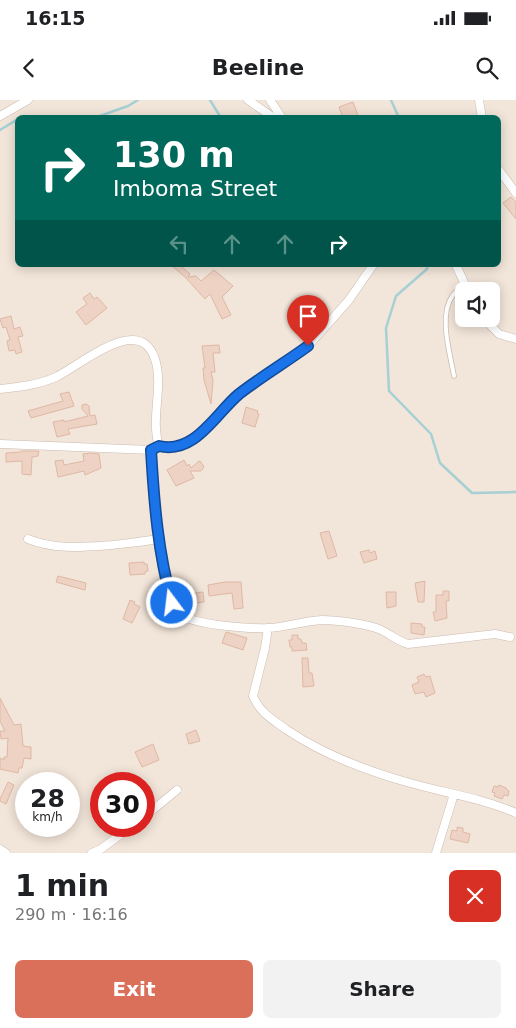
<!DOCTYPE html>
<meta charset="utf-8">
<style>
body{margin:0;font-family:"DejaVu Sans",sans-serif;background:#f2f2f2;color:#202124;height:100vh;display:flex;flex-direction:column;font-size:19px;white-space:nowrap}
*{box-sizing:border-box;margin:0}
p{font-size:16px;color:#757577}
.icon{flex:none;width:28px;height:28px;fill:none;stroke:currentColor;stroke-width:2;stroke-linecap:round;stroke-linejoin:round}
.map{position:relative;height:753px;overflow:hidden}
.drawer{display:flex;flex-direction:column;background:#fff;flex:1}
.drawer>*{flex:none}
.banner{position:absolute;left:15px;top:15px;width:486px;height:152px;border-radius:8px;box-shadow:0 2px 12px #0003;background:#00695c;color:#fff;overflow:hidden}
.fabs{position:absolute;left:455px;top:182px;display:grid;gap:10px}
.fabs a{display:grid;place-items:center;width:45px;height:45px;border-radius:8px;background:#fff;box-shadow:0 2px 12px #0003;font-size:25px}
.speed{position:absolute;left:15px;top:672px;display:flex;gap:10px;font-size:25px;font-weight:700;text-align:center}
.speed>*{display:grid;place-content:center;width:65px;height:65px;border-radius:50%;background:#fff;box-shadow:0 2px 12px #0003;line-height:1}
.speed small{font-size:12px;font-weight:400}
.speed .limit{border:8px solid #d22;background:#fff;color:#111}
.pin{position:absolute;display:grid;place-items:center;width:42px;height:42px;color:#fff;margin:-51px -21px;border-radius:50% 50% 50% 0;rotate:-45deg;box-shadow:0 0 5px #0007}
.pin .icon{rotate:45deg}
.me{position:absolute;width:55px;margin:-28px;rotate:345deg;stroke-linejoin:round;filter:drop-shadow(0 0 4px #0008)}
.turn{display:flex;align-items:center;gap:18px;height:105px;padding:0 15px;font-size:22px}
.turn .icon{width:65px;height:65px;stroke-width:2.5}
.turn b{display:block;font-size:35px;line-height:42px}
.lanes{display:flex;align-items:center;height:48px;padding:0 15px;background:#0003;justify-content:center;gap:25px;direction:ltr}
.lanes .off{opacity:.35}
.round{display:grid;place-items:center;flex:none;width:52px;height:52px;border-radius:8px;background:#f2f2f2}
.summary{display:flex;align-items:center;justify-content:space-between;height:85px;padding:0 15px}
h1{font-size:30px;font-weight:700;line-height:38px}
.cta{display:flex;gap:10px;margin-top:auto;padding:10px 15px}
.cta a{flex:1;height:58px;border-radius:8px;background:#da6f5a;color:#fff;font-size:20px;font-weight:700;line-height:58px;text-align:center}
.cta a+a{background:#f2f2f2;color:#202124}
.status{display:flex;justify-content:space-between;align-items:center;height:35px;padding:0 25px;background:#fff;direction:ltr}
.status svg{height:14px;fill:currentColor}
header{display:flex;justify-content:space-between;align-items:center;height:65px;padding:0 15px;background:#fff;font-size:22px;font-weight:700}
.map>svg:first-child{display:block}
</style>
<div class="status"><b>16:15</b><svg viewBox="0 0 49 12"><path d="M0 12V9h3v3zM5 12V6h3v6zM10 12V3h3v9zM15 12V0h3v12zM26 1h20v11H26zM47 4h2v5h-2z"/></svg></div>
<header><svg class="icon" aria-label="back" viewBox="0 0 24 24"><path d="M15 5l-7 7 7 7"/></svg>Beeline<svg class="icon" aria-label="search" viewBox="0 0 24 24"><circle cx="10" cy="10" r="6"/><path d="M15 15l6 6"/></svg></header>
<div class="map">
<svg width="516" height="753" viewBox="0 0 516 753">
<rect width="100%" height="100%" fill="#fbf3ea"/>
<path fill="#f2e5d9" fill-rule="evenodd" d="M 0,0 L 516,0 L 516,753 L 0,753 ZM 18,18 L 499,18 L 499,165 L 18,165 ZM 464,191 L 491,191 L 491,219 L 464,219 ZM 26,684 L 69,684 L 69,726 L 26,726 ZM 101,684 L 144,684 L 144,726 L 101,726 Z"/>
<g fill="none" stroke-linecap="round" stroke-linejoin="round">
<path stroke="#a6d0d4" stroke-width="2.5" d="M 210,0 L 221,18
M 391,0 L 399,18
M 20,18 L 21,18
M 94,18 L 128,6 L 138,0
M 0,30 L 18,19
M 427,165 L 427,169 L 396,196 L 386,228 L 389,291 L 431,334 L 440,363 L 472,393 L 516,392"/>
</g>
<path fill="#eed2c4" stroke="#dfb8a5" d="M 353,2 L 359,18 L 343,18 L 339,7 Z
M 511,97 L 516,102 L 516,119 L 503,103 Z
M 171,165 L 180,165 L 190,174 L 188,177 L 196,176 L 201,181 L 214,170 L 233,186 L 222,197 L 231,215 L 222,219 L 210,194 L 205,199 L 186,178 Z
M 90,193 L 94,199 L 97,197 L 107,208 L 86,225 L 76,212 L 87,204 L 83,198 Z
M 11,216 L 14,229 L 20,227 L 23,236 L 18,237 L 22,252 L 16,254 L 15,250 L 9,251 L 7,241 L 10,240 L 6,227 L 3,228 L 0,219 Z
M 219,245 L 220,253 L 213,253 L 215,272 L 211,272 L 213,280 L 211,304 L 204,280 L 203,268 L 205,268 L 202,246 Z
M 69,292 L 74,306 L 31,318 L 28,311 L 63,301 L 60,294 Z
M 86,304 L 89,306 L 90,316 L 95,315 L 97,324 L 68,329 L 70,334 L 57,337 L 53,322 L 64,320 L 64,322 L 88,316 L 82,309 L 82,305 Z
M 246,307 L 258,311 L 257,313 L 259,314 L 255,327 L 242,323 Z
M 21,351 L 39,351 L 38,356 L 32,357 L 31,375 L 22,374 L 22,361 L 6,362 L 6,353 L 21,352 Z
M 91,353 L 99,354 L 101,368 L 85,375 L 84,371 L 58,377 L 55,361 L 63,360 L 64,365 L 84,361 L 83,354 Z
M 184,360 L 187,366 L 189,364 L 191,368 L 199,361 L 201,362 L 204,367 L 201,371 L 190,371 L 194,378 L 176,386 L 167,370 Z
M 329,431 L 337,456 L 328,459 L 320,433 Z
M 369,450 L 370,453 L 375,451 L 377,459 L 364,463 L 360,452 Z
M 144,462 L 144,464 L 147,464 L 148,471 L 145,472 L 145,474 L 130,475 L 129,463 Z
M 58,476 L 86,483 L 85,490 L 56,482 Z
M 425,481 L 424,502 L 418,502 L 415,483 Z
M 225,482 L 241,482 L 243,508 L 234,509 L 232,493 L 209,496 L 208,485 Z
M 443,491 L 449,491 L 449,501 L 446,501 L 447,518 L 435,521 L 433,512 L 436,512 L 436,495 L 443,495 Z
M 203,492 L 204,502 L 189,504 L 187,494 Z
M 386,492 L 396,492 L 396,506 L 387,508 Z
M 130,500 L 135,502 L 134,504 L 140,507 L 132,523 L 123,519 Z
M 411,523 L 422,524 L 422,527 L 425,527 L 424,535 L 411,533 Z
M 226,532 L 247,538 L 243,550 L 222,543 Z
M 292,535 L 298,535 L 298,539 L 301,539 L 302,543 L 306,543 L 307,550 L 292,551 L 292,547 L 290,547 L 289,540 L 292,540 Z
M 302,558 L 308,558 L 309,573 L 312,573 L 314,586 L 303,587 Z
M 424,574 L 426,577 L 430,576 L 435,593 L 426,597 L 424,592 L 415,594 L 412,585 L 419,582 L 417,577 Z
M 0,598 L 14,625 L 21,624 L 23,646 L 31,647 L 31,659 L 24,658 L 22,668 L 19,668 L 18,673 L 0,669 L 0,658 L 4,660 L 4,657 L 7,657 L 8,638 L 1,639 L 0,631 L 5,631 L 0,621 Z
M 196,630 L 200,641 L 189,644 L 186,634 Z
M 153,644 L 159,660 L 142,667 L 135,652 Z
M 8,682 L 14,685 L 6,704 L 0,701 L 0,699 Z
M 499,685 L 506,688 L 506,689 L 509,691 L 508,696 L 504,695 L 502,699 L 494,696 L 495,693 L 492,692 L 494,686 L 498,687 Z
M 457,727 L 463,728 L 463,732 L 470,734 L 468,743 L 450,739 L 452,730 L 457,731 Z"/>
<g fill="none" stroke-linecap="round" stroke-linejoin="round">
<g stroke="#ccbbb0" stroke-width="5.5">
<path id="service" d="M 454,276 C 450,253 438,215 453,195 C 456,191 461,188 464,184"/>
</g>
<g stroke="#ccbbb0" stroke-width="9">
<path id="minor" d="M 248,0 L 274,18
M 270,0 L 282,18
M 479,0 L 482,18
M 0,16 L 28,0
M 499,70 L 516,93
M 456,165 L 468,191
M 484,219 L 499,234 L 516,239
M 0,289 C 19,287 38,285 56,277 C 80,266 139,212 155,259 C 164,287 150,318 159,346
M 1,344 L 151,350 L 155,348
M 159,346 L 167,348 L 178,346 L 203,331 L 238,295 L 308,246 L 349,200 L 373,165
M 151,350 C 153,379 158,498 179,514 C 194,525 250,529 269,528 C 286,527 304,521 322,520 C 336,520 369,524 381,530 C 391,535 398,541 408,544 L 495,534 L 510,537
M 28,439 C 55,450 83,447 112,445 C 128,443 142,442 158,439
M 268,528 L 265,548 L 253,596 C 261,614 272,619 287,630 C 324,655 367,671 410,683 C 445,693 482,698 516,713
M 144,717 L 177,690
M 0,749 L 6,753
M 92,753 L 101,749 L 132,726
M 436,753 L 454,694"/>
</g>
<use href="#service" stroke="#fff" stroke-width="4"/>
<use href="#minor" stroke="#fff" stroke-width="8"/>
</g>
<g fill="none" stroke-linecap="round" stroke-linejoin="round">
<g stroke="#114b97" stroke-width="12">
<path id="route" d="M 172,503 C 158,453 154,402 151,350 L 159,346 C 195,355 216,313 239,294 C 261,277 286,262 308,246"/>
</g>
<use href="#route" stroke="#1a73e8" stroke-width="9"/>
</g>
</svg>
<div class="fabs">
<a><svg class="icon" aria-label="sound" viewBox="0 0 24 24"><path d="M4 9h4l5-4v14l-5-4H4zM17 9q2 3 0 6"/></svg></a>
</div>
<div class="speed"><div>28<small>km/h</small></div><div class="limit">30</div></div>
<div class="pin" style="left:308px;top:246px;background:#d93025"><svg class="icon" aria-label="arrive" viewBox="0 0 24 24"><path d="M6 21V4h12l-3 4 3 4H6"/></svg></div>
<svg class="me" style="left:172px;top:503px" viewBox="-20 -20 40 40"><circle r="17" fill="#1a73e8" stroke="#fff" stroke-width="3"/><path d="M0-11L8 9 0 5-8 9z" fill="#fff"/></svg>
<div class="banner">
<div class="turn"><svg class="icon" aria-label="right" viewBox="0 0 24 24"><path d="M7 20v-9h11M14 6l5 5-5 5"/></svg><div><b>130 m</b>Imboma Street</div></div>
<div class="lanes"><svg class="icon off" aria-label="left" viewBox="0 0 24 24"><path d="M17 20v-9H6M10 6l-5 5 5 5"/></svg><svg class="icon off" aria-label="ahead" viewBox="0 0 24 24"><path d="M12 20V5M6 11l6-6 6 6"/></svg><svg class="icon off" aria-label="ahead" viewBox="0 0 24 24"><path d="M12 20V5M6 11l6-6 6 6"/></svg><svg class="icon" aria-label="right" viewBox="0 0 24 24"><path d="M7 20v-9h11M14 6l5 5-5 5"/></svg></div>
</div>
</div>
<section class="drawer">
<div class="summary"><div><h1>1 min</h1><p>290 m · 16:16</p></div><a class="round" style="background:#d93025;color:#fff"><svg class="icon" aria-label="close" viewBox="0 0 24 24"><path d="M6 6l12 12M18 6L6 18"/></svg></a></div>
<div class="cta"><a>Exit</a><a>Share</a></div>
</section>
